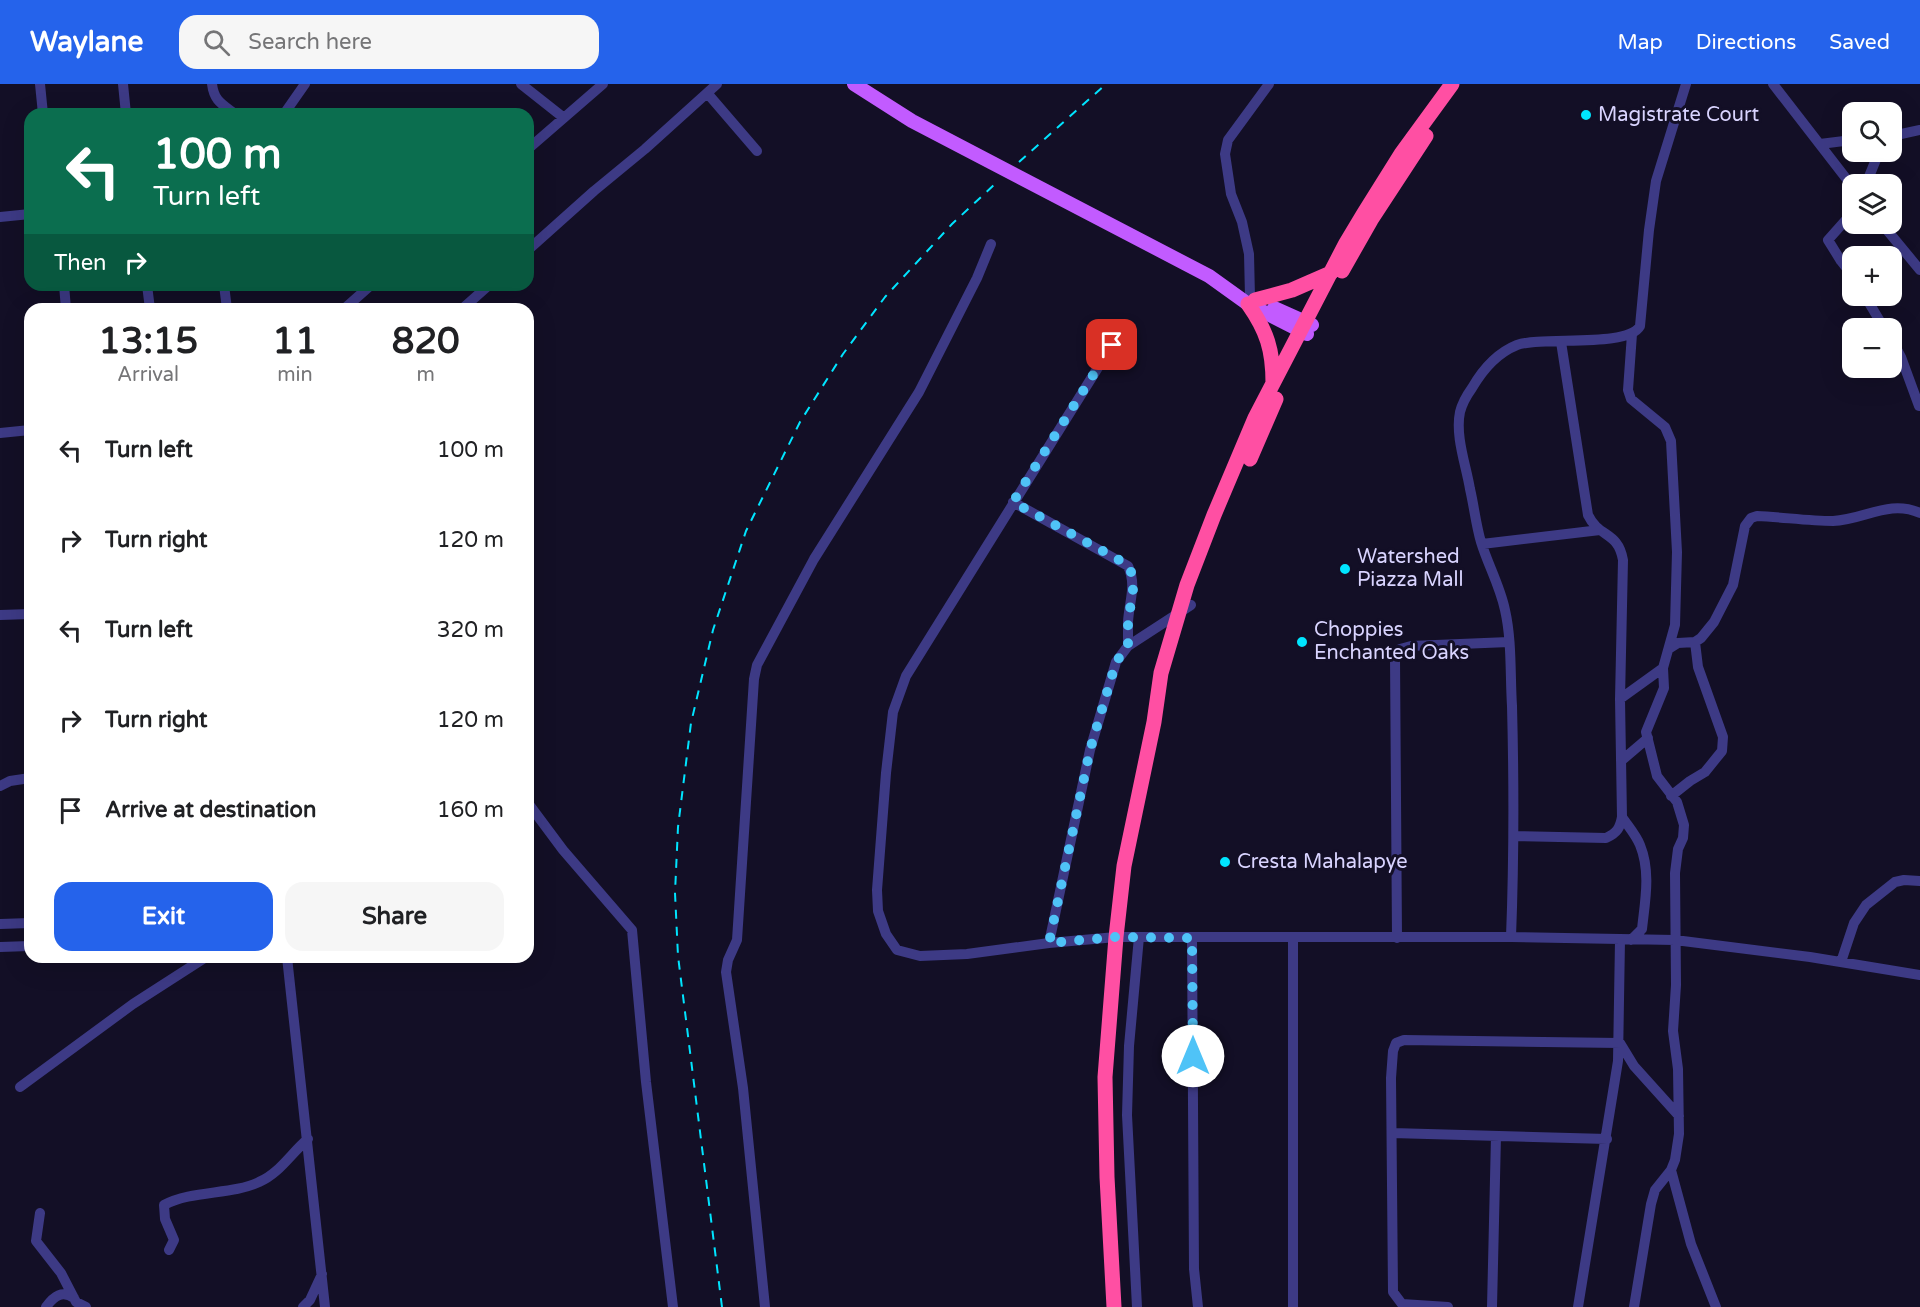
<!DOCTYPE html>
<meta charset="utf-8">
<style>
body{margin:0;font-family:"Varela Round",sans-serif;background:#f6f6f6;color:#202124;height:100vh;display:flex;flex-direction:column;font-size:22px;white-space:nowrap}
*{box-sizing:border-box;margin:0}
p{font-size:20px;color:#757577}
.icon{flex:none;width:33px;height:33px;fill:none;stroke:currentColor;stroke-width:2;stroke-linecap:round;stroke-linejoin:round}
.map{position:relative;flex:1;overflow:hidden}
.sheet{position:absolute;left:24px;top:219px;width:510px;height:660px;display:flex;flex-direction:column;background:#fff;border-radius:18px;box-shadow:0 6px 24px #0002}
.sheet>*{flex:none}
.banner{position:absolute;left:24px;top:24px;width:510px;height:183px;border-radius:18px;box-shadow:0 6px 24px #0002;background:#0b6e4f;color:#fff;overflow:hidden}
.buttons{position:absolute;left:1842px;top:18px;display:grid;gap:12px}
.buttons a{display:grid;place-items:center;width:60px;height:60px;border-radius:12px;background:#fff;box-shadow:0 6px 24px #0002;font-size:30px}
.pin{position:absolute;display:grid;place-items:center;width:51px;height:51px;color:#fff;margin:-26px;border-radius:12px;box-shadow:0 3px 9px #0006}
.me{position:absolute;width:66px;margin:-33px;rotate:0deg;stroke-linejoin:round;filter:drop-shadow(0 0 4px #0008)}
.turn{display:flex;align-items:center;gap:21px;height:126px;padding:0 30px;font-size:27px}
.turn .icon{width:78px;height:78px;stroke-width:2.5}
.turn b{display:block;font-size:42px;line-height:51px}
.then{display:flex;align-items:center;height:57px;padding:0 30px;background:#0003;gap:12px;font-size:22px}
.eta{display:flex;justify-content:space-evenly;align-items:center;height:102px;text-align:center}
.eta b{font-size:36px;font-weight:700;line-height:42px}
.action{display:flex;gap:12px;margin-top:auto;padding:12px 30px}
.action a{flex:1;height:69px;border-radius:18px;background:#2563eb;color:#fff;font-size:24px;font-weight:700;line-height:69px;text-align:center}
.action a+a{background:#f6f6f6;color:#202124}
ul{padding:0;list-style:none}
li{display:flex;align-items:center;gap:18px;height:90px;padding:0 30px}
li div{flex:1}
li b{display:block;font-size:22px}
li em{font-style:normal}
header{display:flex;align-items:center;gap:36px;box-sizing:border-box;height:84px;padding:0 30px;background:#2563eb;color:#fff}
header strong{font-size:28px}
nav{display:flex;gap:33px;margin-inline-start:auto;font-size:21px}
.search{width:420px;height:54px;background:#f6f6f6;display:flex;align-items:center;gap:15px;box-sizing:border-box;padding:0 21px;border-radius:18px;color:#757577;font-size:22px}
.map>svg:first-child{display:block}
</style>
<header>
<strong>Waylane</strong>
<div class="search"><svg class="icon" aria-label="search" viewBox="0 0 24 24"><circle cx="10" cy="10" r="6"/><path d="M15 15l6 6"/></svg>Search here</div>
<nav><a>Map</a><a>Directions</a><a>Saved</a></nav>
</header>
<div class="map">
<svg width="1920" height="1223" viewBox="0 0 1920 1223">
<rect width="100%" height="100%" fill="#130f26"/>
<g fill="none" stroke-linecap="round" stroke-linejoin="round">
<path stroke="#3d3a85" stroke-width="10" d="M 40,0 L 43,30
M 123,0 L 126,30
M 212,0 C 214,17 222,20 235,30
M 521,0 L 564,34
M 1773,0 L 1852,102
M 708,10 L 757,67
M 284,30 L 305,0
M 1892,52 L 1920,46
M 1820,60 L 1852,56
M 528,65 L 603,0
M 1866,100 L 1879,68
M 1852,129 L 1828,156 L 1841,177 L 1852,191
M 0,133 L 30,130
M 1882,140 L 1920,186
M 528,166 L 594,107 L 645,65 L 717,0
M 64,201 L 66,225
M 147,201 L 150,225
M 224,201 L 227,225
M 1865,212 L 1884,244
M 1250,213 L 1249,170 L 1242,138 L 1231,110 L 1225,70 L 1228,56 L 1269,0
M 344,225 L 371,201
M 462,225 L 489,201
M 1892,256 L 1901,273 L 1919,322
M 1112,261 L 906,592 L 893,628 L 886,689 L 877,806 L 878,827 L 886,850 L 897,866 L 920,872 L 967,870 L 1049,859 L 1116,853 L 1511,853 L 1675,856 L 1810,873 L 1920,891
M 0,349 L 30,346
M 1013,418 L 1128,482 C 1137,501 1129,518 1128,538 C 1128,546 1128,554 1128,562
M 1482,460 L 1600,446
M 0,531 L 30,530
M 1670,564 L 1678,559 L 1695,558 L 1701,554 L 1714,538 L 1733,501 L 1745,442 L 1751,434 L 1757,432 C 1782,433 1808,437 1833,437 C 1864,436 1889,415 1920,429
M 1620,615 L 1663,584 L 1675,541 L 1677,468 L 1671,357 L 1665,343 L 1631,315 L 1628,306 L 1632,250
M 1621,677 L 1648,654
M 0,702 L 10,697 L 30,694
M 1671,712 L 1690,697 L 1705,688 L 1722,667 L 1723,653 L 1698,583 L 1695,558
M 528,719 L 563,766 L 632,846 L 646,998 L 673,1223
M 1622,733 C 1628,742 1636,751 1640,761 C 1651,788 1645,817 1642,845 L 1631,856
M 1514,752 L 1606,754 C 1617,749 1620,744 1622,733 L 1620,615 L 1623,476 C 1618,447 1599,454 1588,431 L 1561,258
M 0,840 L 30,839
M 1511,853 C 1514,776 1514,699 1512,622 C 1510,590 1512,557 1505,526 C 1500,502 1488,481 1481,458 C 1476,441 1474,422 1470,405 C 1466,381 1455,352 1460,328 C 1462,320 1467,311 1472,304 C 1483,285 1497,269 1517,261 C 1542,252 1628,264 1640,242 L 1649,146 L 1656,97 L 1686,0
M 1192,854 L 1194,1185 L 1198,1223
M 1293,854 L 1293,1223
M 1397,854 L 1395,573 L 1400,565 L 1411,562 L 1509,558
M 1049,859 L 1090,666 L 1116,578 L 1128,562 L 1191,521
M 0,863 L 30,862
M 287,873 L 325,1223
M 1841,878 L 1854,839 L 1866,821 L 1895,798 L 1904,796 L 1920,797
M 20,1003 L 133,920 L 206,873
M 1392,1049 L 1607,1055
M 1671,1086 L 1691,1160 L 1716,1223
M 40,1129 L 36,1157 L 61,1189 L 76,1218 L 86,1223
M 169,1166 L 174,1156 L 165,1135 L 164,1121 C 192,1106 232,1111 259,1098 C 279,1090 292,1068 308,1055
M 46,1223 C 54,1212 62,1206 74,1214
M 303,1223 L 310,1216 L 322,1190
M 765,1223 L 743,1004 L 726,888 L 728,876 L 737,856 L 754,595 L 757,581 L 814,475 L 919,308 L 977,194 L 991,160
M 1137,1223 L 1127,1031 L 1129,962 L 1139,853
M 1448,1223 L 1402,1220 L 1393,1208 L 1391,994 L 1393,967 L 1396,959 L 1404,956 L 1620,959 L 1634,982 L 1679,1032
M 1492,1223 L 1496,1052
M 1578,1223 L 1618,977 L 1620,856
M 1634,1223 L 1651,1120 L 1655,1106 L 1671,1086 L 1675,1076 L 1679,1050 L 1678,985 L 1673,947 L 1676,901 L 1675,789 L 1678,765 L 1683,754 L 1684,741 L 1677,718 L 1657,692 L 1646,648 L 1664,604 L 1663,584"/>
<path stroke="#c25bff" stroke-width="14" d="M 854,0 L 912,37 L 1209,192 L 1248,220 L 1307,250
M 1274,224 L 1312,241"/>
<path stroke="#ff4fa3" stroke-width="15" d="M 1342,187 L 1371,136 L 1426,52
M 1255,216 L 1292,206 L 1331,189
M 1248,220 C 1267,247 1273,266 1273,299
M 1250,375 L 1276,315
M 1114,1223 L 1107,1093 L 1105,993 L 1116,853 L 1124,782 L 1154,638 L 1161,589 L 1187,501 L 1214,431 L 1255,334 L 1346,159 L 1364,129 L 1401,70 L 1452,0"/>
<path stroke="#00e5ff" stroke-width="2" stroke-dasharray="9 8" stroke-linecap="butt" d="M 1019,78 L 1106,0
M 722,1223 L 678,872 L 675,809 L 678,743 L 691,639 L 713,546 L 746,447 L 800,338 L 843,270 L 885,213 L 952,140 L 995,100"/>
</g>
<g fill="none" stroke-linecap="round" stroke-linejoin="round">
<path stroke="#4fc3f7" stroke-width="10" stroke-dasharray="0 18" d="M 1112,261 L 1013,418 L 1121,477 L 1128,482 L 1132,490 L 1133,507 L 1128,537 L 1128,562 L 1116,578 L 1090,666 L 1049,859 L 1116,853 L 1192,854 L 1193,972"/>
</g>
<g fill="#00e5ff" stroke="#130f26" stroke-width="2">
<circle cx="1586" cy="31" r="6"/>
<circle cx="1345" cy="485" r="6"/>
<circle cx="1302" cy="558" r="6"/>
<circle cx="1225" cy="778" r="6"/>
</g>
<g text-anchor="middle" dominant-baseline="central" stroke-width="6" stroke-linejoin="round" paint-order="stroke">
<g font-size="20" fill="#d9d4ff" stroke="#130f26" text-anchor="start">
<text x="1598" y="31">Magistrate Court</text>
<text x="1357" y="473">Watershed<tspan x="1357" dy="23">Piazza Mall</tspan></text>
<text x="1314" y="546">Choppies<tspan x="1314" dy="23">Enchanted Oaks</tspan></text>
<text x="1237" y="778">Cresta Mahalapye</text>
</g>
</g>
</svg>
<div class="buttons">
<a><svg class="icon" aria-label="search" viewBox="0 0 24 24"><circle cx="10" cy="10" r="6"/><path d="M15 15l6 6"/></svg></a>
<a><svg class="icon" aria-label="layers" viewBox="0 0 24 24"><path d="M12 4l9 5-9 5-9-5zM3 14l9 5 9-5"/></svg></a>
<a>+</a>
<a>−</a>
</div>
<div class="pin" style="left:1112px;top:261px;background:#d93025"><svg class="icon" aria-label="arrive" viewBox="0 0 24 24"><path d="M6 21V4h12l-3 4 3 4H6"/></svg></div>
<svg class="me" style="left:1193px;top:972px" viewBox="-20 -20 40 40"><circle r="19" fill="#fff"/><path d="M0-13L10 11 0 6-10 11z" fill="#4fc3f7"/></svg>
<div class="banner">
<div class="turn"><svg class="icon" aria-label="left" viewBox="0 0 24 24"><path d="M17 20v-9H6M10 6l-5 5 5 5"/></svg><div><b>100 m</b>Turn left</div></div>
<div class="then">Then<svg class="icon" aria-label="right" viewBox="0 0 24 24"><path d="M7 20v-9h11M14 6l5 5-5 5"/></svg></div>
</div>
<section class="sheet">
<div class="eta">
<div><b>13:15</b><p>Arrival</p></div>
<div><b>11</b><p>min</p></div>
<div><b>820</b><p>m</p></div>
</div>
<ul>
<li><svg class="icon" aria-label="left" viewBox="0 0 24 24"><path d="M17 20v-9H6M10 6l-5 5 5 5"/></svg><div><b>Turn left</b></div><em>100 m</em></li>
<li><svg class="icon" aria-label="right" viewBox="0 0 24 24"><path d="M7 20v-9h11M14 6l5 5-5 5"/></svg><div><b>Turn right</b></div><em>120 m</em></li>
<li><svg class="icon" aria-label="left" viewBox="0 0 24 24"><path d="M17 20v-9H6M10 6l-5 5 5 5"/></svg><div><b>Turn left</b></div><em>320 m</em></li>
<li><svg class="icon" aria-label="right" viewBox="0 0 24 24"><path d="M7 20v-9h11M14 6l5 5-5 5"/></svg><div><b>Turn right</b></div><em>120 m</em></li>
<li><svg class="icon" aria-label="arrive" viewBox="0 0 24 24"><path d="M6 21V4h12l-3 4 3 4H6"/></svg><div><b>Arrive at destination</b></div><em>160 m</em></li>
</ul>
<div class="action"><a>Exit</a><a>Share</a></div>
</section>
</div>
